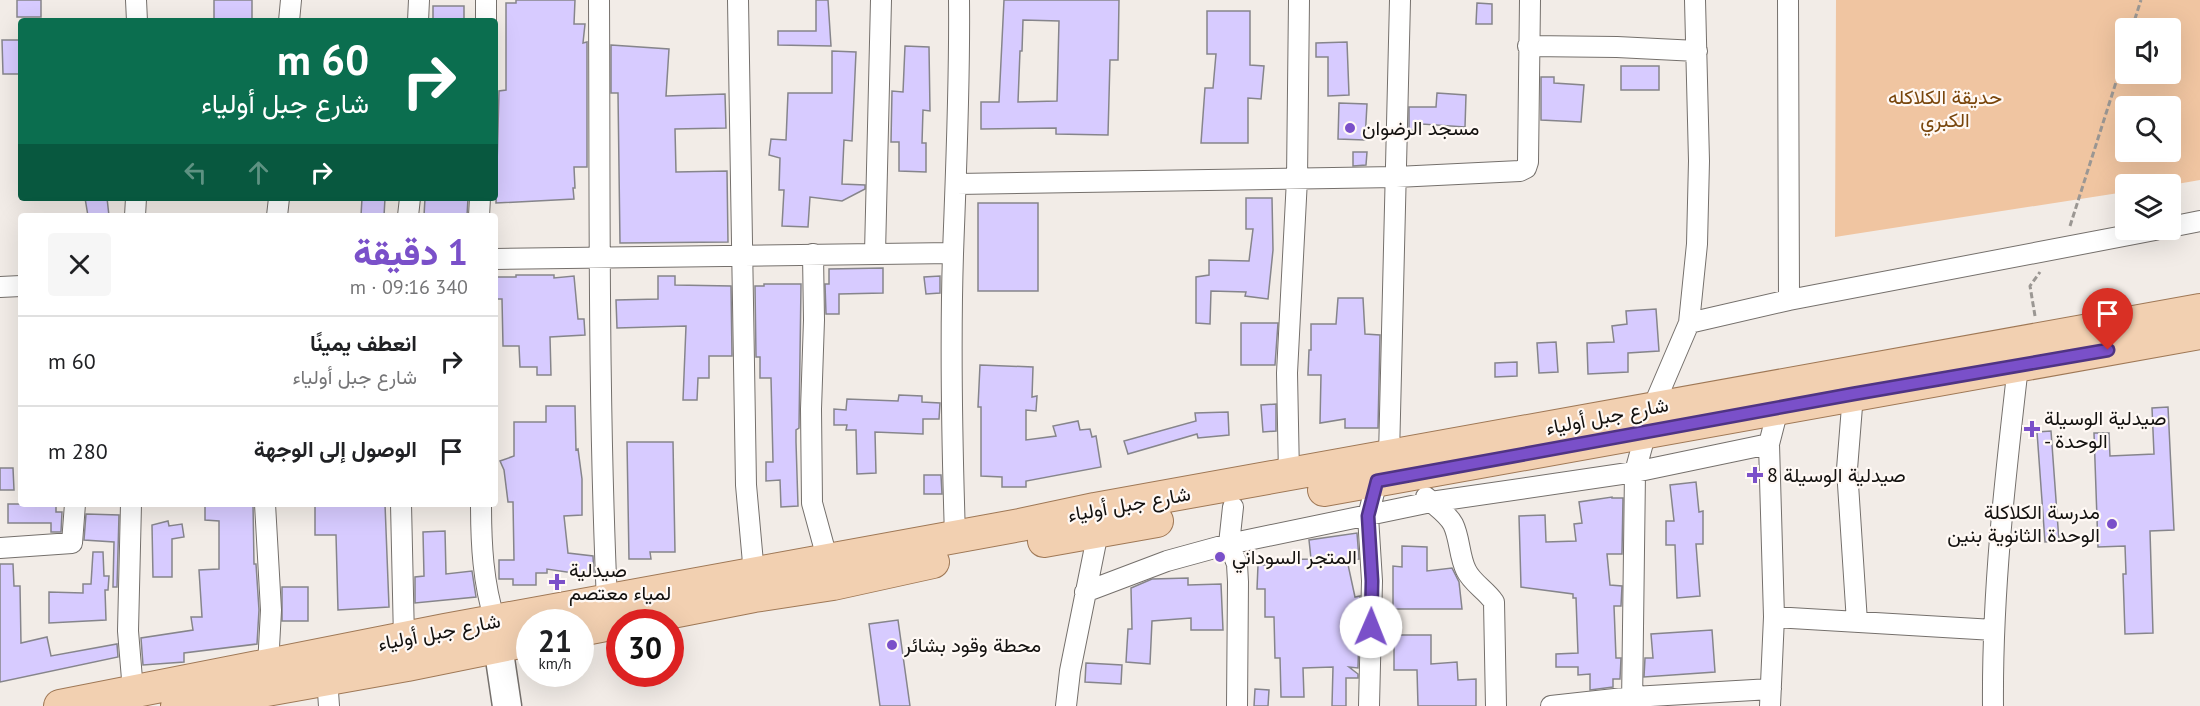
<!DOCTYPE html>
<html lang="ar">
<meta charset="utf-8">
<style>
body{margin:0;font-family:"PT Sans",Vazirmatn,sans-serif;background:#f6f6f6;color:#202124;direction:rtl;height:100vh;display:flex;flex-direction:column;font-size:22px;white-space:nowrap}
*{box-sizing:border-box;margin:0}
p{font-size:20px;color:#757577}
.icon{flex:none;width:33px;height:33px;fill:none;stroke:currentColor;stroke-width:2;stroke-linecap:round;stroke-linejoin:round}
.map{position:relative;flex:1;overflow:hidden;direction:ltr}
.panel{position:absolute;left:18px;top:213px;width:480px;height:294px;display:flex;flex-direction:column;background:#fff;border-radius:6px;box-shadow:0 6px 24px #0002;direction:rtl}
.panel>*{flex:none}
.top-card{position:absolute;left:18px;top:18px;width:480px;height:183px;border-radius:6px;box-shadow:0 6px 24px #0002;direction:rtl;background:#0b6e4f;color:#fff;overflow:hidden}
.controls{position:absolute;left:2115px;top:18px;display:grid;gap:12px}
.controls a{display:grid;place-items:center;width:66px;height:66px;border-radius:6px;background:#fff;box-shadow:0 6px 24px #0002;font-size:30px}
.speed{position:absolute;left:516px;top:609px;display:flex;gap:12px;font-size:30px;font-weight:700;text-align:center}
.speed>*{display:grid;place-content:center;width:78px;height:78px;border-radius:50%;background:#fff;box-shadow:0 6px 24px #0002;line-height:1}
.speed small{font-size:15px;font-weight:400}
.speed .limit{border:9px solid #d22;background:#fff;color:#111}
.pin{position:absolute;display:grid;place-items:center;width:51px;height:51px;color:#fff;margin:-62px -26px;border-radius:50% 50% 50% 0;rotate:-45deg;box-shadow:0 0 6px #0007}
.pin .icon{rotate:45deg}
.me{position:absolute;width:66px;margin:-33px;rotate:1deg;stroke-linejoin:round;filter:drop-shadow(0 0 4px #0008)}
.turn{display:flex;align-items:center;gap:21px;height:126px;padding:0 30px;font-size:27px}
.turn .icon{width:78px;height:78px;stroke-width:2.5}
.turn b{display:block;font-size:42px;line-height:51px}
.lanes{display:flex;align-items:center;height:57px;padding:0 30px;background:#0003;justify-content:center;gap:30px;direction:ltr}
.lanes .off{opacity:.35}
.round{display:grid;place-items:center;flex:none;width:63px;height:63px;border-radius:6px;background:#f6f6f6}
.head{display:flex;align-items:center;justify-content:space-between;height:102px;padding:0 30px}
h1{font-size:36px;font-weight:800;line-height:45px;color:#7a50c9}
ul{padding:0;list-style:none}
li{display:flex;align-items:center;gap:18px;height:90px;padding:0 30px;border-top:2px solid #e0e0e0}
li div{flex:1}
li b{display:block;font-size:22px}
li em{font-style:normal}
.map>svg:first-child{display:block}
</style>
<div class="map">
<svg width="2200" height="706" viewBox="0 0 2200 706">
<rect width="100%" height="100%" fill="#f2ece7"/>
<path fill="#f0c5a1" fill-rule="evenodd" d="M 1836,0 L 2200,0 L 2200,180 L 2171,185 L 2126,184 L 2125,192 L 1835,237 ZM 2126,28 L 2170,28 L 2170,74 L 2126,74 ZM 2126,106 L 2170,106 L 2170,152 L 2126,152 Z"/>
<path fill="#d7cbff" stroke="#86858b" stroke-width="1.5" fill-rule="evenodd" d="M 17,0 L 41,0 L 41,17 L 17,17 Z
M 214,0 L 252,0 L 252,21 L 214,21 Z
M 516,0 L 575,0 L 574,24 L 585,24 L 583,43 L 587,42 L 587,167 L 574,167 L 575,188 L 573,188 L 574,199 L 496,203 L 499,91 L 506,90 L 506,3 L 516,3 Z
M 816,0 L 828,0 L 831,46 L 778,45 L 778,31 L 816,31 Z
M 1004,0 L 1119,0 L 1118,60 L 1110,60 L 1108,135 L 1056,134 L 1056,128 L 981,129 L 981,102 L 999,102 ZM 1023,20 L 1059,21 L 1057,101 L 1018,102 L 1020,51 L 1022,51 Z
M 1477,3 L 1492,4 L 1492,24 L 1476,24 Z
M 433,6 L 464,6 L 464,21 L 433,21 Z
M 1207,11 L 1250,11 L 1250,65 L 1264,66 L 1261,99 L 1248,98 L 1248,143 L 1201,143 L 1205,88 L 1213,88 L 1216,54 L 1207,54 Z
M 2,40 L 21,40 L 21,74 L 3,74 Z
M 1347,42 L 1349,95 L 1328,96 L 1328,57 L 1316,57 L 1316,43 Z
M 611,45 L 669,49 L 666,96 L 725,94 L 726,128 L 675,129 L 676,172 L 727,171 L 728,242 L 620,243 L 618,93 L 611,93 Z
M 905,46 L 929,47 L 930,111 L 923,110 L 922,143 L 926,143 L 926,172 L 899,171 L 899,142 L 891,142 L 892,91 L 903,92 Z
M 832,51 L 856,52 L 852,141 L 844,140 L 842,184 L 865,185 L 865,189 L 842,201 L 810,197 L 808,227 L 782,226 L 784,190 L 779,190 L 780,158 L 769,155 L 771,139 L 786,140 L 788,93 L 832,93 Z
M 1621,66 L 1659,66 L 1659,90 L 1621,90 Z
M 1541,77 L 1554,77 L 1554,83 L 1584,85 L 1581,122 L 1541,120 Z
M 1437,93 L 1466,95 L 1465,127 L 1422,124 L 1422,130 L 1409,130 L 1409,107 L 1436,107 Z
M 1339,103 L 1367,104 L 1365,140 L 1338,139 Z
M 1353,152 L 1367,152 L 1366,165 L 1353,166 Z
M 85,198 L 107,198 L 109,216 L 88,216 Z
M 362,198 L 385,198 L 384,216 L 361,216 Z
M 425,198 L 468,198 L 467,216 L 424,216 Z
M 1246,198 L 1272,198 L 1273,250 L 1268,299 L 1245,296 L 1246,292 L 1211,291 L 1210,324 L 1196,323 L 1196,277 L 1209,275 L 1209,260 L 1249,261 L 1253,229 L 1246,229 Z
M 978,203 L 1038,203 L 1038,291 L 978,291 Z
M 883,268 L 883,293 L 839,294 L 839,314 L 826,314 L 825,284 L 829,284 L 829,269 Z
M 516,275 L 554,275 L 554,278 L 574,276 L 578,319 L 584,319 L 585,335 L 550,337 L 551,375 L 537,375 L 537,367 L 520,367 L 519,346 L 503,346 L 502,299 L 496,299 L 495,277 L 516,277 Z
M 658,276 L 675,276 L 675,285 L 731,286 L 732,356 L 709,356 L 709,378 L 698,378 L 697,400 L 683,400 L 686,326 L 617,328 L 616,300 L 658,299 Z
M 940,276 L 940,293 L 926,294 L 924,277 Z
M 764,284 L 801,284 L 799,428 L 796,430 L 796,442 L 798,506 L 781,507 L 780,480 L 766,481 L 766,462 L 773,462 L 771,378 L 760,378 L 760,357 L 756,357 L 755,286 L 764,286 Z
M 1338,298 L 1363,298 L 1365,334 L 1380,335 L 1378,428 L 1345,428 L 1345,419 L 1320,423 L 1321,375 L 1308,375 L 1309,350 L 1311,350 L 1311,324 L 1336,324 Z
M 1656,309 L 1659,351 L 1628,353 L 1628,372 L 1588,374 L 1587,343 L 1614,342 L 1612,326 L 1627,324 L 1626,311 Z
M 1241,323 L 1278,323 L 1275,365 L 1241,365 Z
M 1556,342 L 1558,372 L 1539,373 L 1537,343 Z
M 1517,362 L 1517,376 L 1495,377 L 1495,363 Z
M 980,365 L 1033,367 L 1032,397 L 1037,396 L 1036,411 L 1026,410 L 1026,440 L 1056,436 L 1053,426 L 1078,421 L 1080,430 L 1090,429 L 1092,437 L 1096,436 L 1101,467 L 1026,481 L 1026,487 L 1002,487 L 1002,477 L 981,476 L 981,407 L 978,407 Z
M 899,395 L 922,396 L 922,402 L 940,403 L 939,419 L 923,419 L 923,434 L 875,432 L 876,473 L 857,474 L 856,430 L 846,430 L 847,425 L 834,425 L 834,409 L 846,410 L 847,399 L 898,401 Z
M 1276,404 L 1276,431 L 1263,432 L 1261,405 Z
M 546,406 L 575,406 L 576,450 L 578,449 L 582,479 L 582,515 L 564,516 L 568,553 L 593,556 L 594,576 L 547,569 L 547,573 L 536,573 L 536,585 L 513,585 L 513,579 L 499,579 L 499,560 L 514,560 L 513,502 L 508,502 L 504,470 L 500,461 L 514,456 L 514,422 L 546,422 Z
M 2168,407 L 2174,530 L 2150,531 L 2153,633 L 2125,634 L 2123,574 L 2126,574 L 2125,546 L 2098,547 L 2094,433 L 2109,433 L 2110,456 L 2154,454 L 2152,408 Z
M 1228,412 L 1229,435 L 1198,438 L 1197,434 L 1128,454 L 1124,441 L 1196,421 L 1195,413 Z
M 2051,431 L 2059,541 L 2045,542 L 2037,432 Z
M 627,442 L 673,442 L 675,552 L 650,552 L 651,559 L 629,559 Z
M 0,468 L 13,468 L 14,490 L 0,490 Z
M 924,475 L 941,475 L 942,494 L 924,494 Z
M 1696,482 L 1699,512 L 1703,511 L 1703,544 L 1696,544 L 1700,596 L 1677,598 L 1675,545 L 1666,545 L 1666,521 L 1674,521 L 1670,485 Z
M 1612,497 L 1612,498 L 1623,498 L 1622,554 L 1607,554 L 1610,585 L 1622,586 L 1621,606 L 1614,606 L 1616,658 L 1621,658 L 1620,679 L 1613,679 L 1613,687 L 1590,690 L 1590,674 L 1578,675 L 1578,667 L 1556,667 L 1556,654 L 1578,653 L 1576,598 L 1573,598 L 1573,594 L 1521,587 L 1519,516 L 1545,515 L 1546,542 L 1576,541 L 1574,524 L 1582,523 L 1579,502 Z
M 8,504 L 56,504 L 56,512 L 62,512 L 61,532 L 51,532 L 51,523 L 8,523 Z
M 205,504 L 253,504 L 254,564 L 256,564 L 259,610 L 257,644 L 184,653 L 184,662 L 143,665 L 141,638 L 193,630 L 191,617 L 202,617 L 199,570 L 219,569 L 219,521 L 205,520 Z
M 315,504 L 385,504 L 389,607 L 338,610 L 336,535 L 315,535 Z
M 86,514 L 119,515 L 117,587 L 113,587 L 114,542 L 84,540 Z
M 168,521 L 169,526 L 182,524 L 184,537 L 172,539 L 172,577 L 153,577 L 152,525 Z
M 445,531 L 446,574 L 472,571 L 476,597 L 415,603 L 415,577 L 424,576 L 423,532 Z
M 1357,533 L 1359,559 L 1347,560 L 1355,597 L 1360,596 L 1358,668 L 1349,667 L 1358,674 L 1358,678 L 1346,678 L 1346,706 L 1332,706 L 1333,667 L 1303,668 L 1304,697 L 1281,697 L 1280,658 L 1275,658 L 1274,617 L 1265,617 L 1265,589 L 1257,589 L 1258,565 L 1273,565 L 1273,560 L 1311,559 L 1309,540 Z
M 1402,546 L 1427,547 L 1427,571 L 1452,568 L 1459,582 L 1462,609 L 1393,609 L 1393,566 L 1402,567 Z
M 93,552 L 103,552 L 104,576 L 109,576 L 108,590 L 105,590 L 106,620 L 49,623 L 49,592 L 83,593 L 83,584 L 91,584 Z
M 0,564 L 13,564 L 14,586 L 20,586 L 21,643 L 47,637 L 51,656 L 117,644 L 118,657 L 0,682 Z
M 1188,578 L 1188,585 L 1221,584 L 1223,630 L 1191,630 L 1191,618 L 1152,621 L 1150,664 L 1126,662 L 1128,629 L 1132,629 L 1131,588 L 1152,579 Z
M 282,587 L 308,587 L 308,621 L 282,621 Z
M 898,620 L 910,706 L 880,706 L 869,624 Z
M 1712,630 L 1715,672 L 1644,677 L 1645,658 L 1653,658 L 1651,634 Z
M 1394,635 L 1431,635 L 1431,664 L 1457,662 L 1458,680 L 1476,679 L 1476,706 L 1418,706 L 1417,670 L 1394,670 Z
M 1086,663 L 1122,665 L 1121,684 L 1085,682 Z
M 1255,689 L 1269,690 L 1268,706 L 1254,706 Z"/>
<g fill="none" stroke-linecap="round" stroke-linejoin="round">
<g stroke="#75706c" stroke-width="22">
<path id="street" d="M 136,0 L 137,21
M 599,0 C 600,200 598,401 607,601
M 738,0 L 746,485 L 754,574
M 1788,0 L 1789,300
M 289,21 L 291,0
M 418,21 L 419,0
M 486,21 L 486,0
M 1528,46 L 1617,47 L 1697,51
M 957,184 L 1396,177 L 1520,171 L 1526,168 L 1528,162 L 1530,0
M 135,216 L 136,198
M 277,216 L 279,198
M 408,216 L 410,198
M 479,216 L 480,198
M 2170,227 L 2200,221
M 875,253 L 881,0
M 813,254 L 814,320 L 811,409 L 812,503 L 830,569
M 495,259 L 953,253
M 0,287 L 21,286
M 1689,323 L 1789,300 L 2155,230
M 1853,394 L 1847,469 L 1857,622
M 1653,407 L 1689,323 L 1697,244 L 1699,161 L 1695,0
M 1389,456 L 1400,0
M 1289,475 L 1287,373 L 1297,179 L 1299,0
M 1426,497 C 1435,506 1447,513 1453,524 C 1460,538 1459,556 1466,570 C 1472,583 1486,590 1494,602 L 1496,706
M 131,504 L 128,631 L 133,691
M 265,504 L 271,610 L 268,666
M 401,504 L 404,639
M 481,504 C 481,544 483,583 495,621
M 1233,507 L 1229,544 L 1237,564 L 1238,582 L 1237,706
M 955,536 C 952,442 950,348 953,254 C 956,170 960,85 959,0
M 0,548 L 72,543 L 75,504
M 1085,592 L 1167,561 L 1229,544 L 1431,502 L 1635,472 L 1769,444
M 1774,617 L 1994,630
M 327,678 L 329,706
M 1066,706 L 1070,671 L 1098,532 L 1097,523
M 1369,706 L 1372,581 L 1368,516 L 1377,481
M 1551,706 L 1633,697 L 1771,689
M 1632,706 L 1635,472 L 1646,432
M 1770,706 L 1774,617 L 1769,444 L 1778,409
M 1993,706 C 1992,592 2005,479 2018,366"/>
</g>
<g stroke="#75706c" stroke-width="31">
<path id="secondary" d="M 495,625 L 507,706"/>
</g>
<g stroke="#9f7856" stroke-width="34">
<path id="primary" d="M 1324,490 L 2200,333
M 1044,541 L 1157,521
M 580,630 L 754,596 L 833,584 L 933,562
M 60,706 L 445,630 L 1020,525 L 1095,509 L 2200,310
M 177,706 L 407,665 L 530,640"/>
</g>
<path stroke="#9b9793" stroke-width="3" stroke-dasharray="6 3" stroke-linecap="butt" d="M 2132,28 L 2141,0
M 2070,226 L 2126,51
M 2035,316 L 2030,286 L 2040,272"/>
<use href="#street" stroke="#fff" stroke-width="20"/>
<use href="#secondary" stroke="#fff" stroke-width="28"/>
<use href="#primary" stroke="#f2d0b1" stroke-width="32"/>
</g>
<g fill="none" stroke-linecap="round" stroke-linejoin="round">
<g stroke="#4f3483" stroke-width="15">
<path id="route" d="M 1371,627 L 1372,581 L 1368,516 L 1377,481 L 1853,394 L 2108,350"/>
</g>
<use href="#route" stroke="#7a50c9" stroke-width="10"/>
</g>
<g fill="#7a50c9" stroke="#fff9f5" stroke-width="2">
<circle cx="1350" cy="128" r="6"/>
<path d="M2029 420h6v6h6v6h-6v6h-6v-6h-6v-6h6z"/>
<path d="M1752 466h6v6h6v6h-6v6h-6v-6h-6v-6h6z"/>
<circle cx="2112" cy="524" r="6"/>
<circle cx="1220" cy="557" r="6"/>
<path d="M554 573h6v6h6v6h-6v6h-6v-6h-6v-6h6z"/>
<circle cx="892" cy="645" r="6"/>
</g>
<g text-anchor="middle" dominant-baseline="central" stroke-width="4.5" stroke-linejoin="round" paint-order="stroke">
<g font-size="20" fill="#79460c" stroke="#fff9f5">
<text x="1945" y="97">حديقة الكلاكله<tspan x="1945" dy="23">الكبري</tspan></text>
</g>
<g font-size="20" fill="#13110f" stroke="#fff9f5" text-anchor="start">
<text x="1362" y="128">مسجد الرضوان</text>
<text x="2044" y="418">صيدلية الوسيلة<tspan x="2044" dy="23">- الوحدة</tspan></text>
<text x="1767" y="475">صيدلية الوسيلة 8</text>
<text x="2100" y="512" text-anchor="end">مدرسة الكلاكلة<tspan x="2100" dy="23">الوحدة الثانوية بنين</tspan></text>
<text x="1232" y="557">المتجر السوداني</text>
<text x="569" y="570">صيدلية<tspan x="569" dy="23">لمياء معتصم</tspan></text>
<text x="904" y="645">محطة وقود بشائر</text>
</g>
<g font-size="20" fill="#13110f" stroke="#fff9f5">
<text transform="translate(1607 416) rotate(-11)">شارع جبل أولياء</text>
<text transform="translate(1129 504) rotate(-10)">شارع جبل أولياء</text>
<text transform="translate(439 632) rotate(-11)">شارع جبل أولياء</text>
</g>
</g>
</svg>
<div class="controls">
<a><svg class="icon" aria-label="sound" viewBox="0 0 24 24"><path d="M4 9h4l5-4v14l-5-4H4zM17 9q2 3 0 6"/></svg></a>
<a><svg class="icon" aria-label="search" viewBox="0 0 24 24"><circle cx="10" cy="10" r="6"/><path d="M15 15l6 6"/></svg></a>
<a><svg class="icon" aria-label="layers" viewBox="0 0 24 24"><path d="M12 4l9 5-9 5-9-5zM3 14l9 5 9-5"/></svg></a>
</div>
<div class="speed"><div>21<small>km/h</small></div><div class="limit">30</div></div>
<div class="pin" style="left:2108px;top:350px;background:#d93025"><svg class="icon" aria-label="arrive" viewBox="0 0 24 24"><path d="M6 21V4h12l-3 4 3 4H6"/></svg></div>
<svg class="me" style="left:1371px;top:627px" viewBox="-20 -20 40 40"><circle r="19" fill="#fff"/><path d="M0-13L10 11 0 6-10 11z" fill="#7a50c9"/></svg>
<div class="top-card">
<div class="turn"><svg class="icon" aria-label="right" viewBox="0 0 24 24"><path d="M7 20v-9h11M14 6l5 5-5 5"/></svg><div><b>60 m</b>شارع جبل أولياء</div></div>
<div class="lanes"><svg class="icon off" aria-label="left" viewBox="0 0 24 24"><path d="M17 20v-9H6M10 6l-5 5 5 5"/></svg><svg class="icon off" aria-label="ahead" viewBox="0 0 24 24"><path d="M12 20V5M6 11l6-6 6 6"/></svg><svg class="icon" aria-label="right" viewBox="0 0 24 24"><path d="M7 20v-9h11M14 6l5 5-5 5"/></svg></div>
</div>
<section class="panel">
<div class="head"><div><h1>1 دقيقة</h1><p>340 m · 09:16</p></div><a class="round"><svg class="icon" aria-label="close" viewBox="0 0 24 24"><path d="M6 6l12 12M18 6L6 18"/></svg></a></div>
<ul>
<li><svg class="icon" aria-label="right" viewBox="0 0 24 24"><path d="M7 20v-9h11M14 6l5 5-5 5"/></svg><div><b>انعطف يمينًا</b><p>شارع جبل أولياء</p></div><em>60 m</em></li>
<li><svg class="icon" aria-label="arrive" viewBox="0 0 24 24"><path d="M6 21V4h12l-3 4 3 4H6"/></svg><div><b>الوصول إلى الوجهة</b></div><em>280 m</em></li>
</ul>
</section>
</div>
